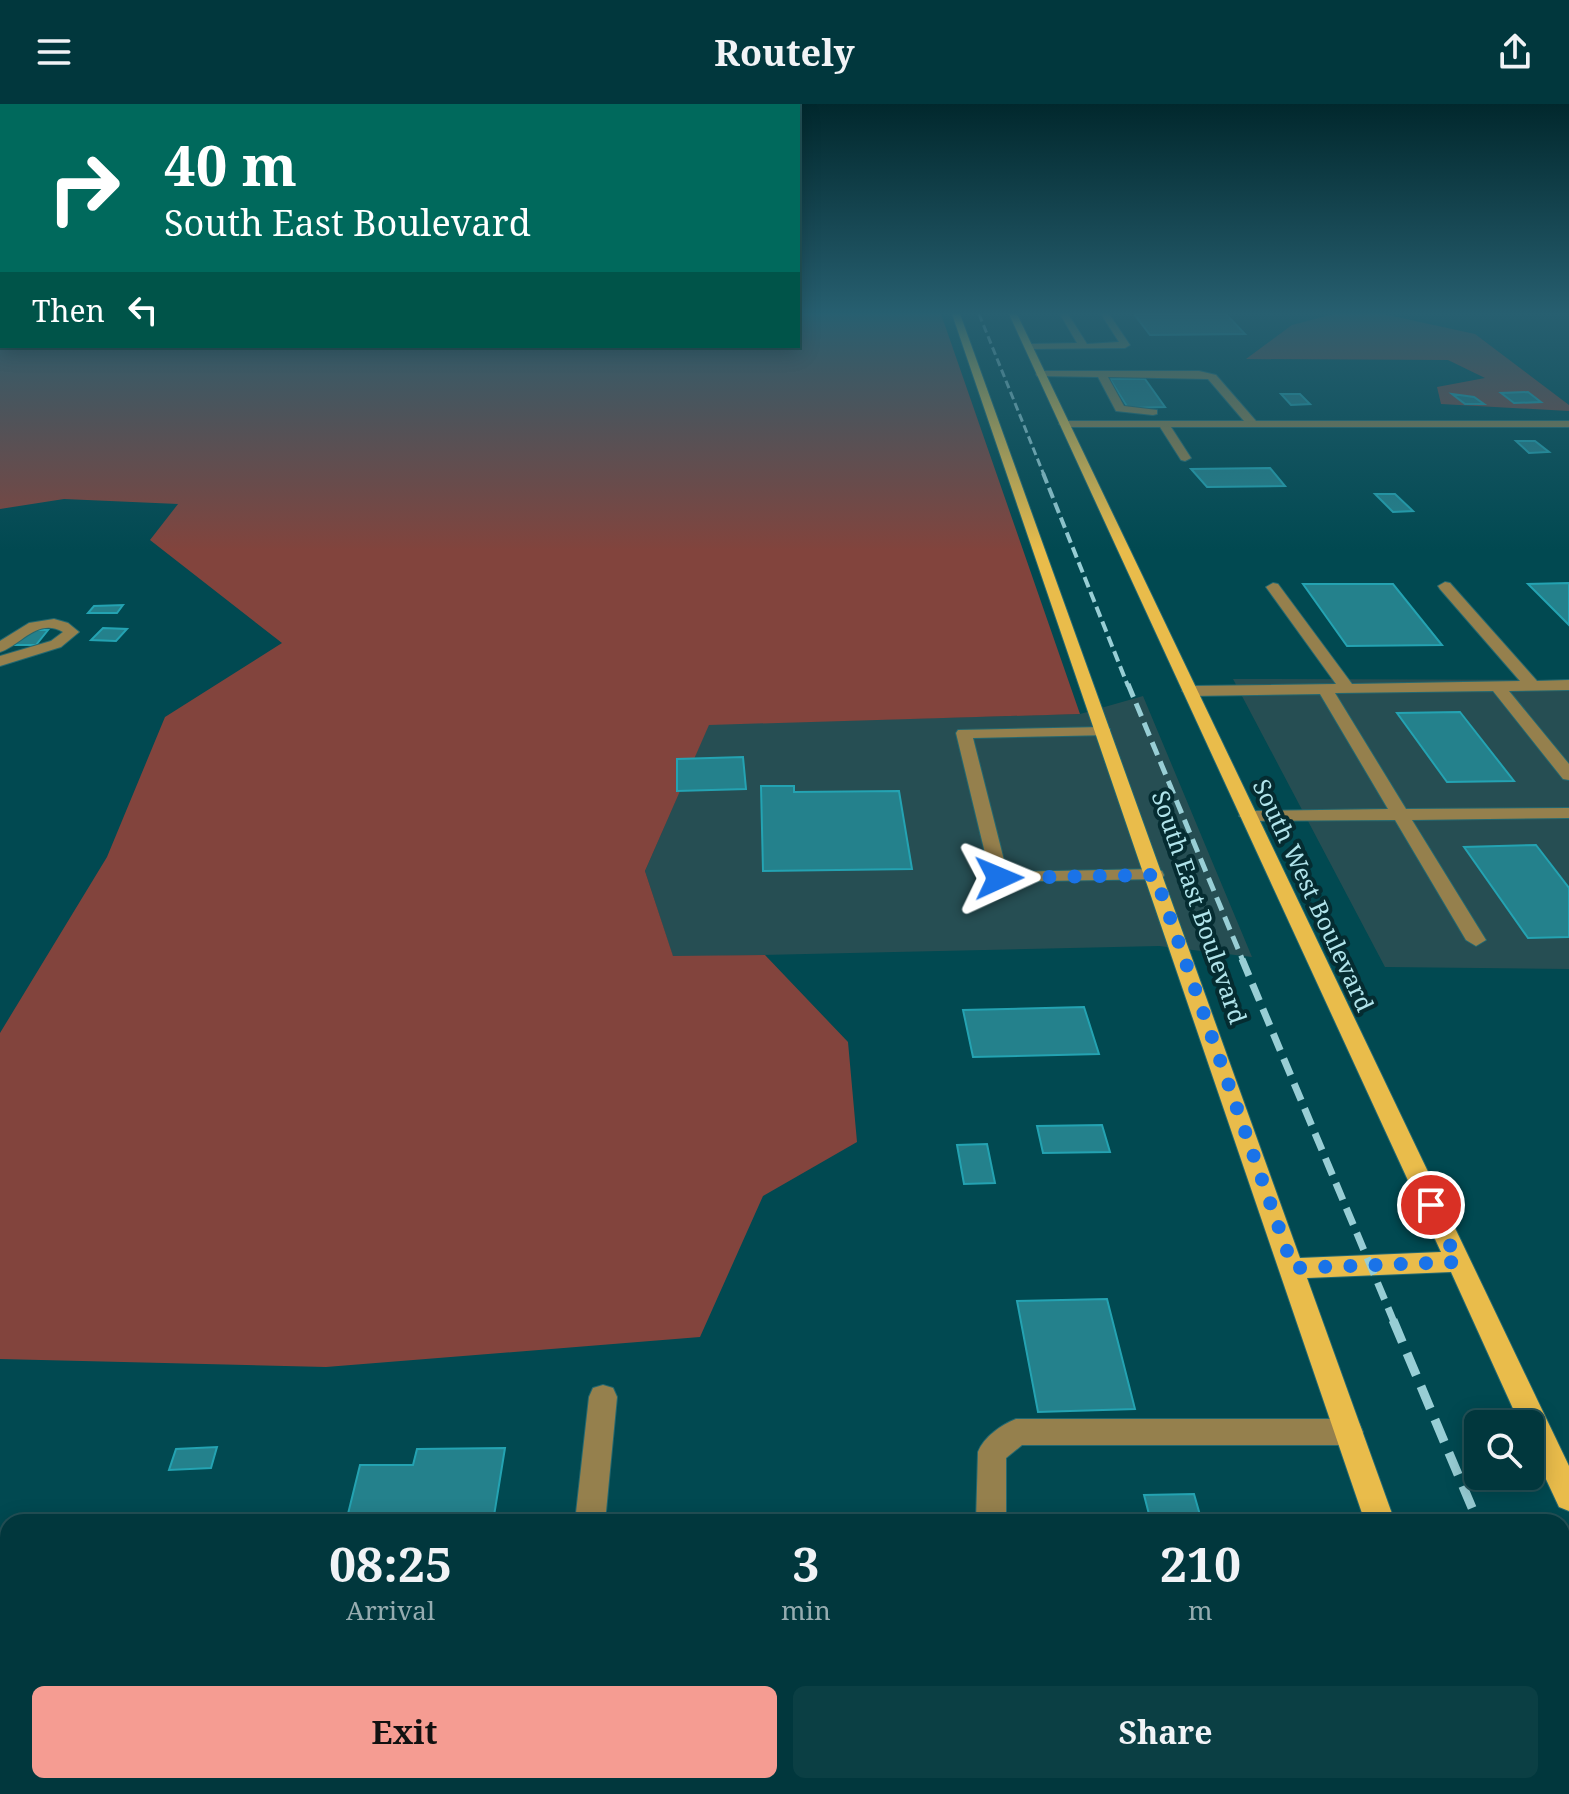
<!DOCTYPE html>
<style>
body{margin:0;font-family:"Noto Serif",serif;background:#0b3f44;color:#f1f3f6;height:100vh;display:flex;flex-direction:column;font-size:30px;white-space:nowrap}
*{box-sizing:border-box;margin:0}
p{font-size:26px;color:#96acb0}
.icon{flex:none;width:44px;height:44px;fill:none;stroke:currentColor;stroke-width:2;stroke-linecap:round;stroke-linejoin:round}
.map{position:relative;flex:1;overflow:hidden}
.sheet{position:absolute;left:0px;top:1410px;width:1570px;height:280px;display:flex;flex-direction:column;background:#01373d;border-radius:24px 24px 0 0;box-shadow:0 4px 20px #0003,0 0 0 2px #235157}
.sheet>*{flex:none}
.banner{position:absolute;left:0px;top:0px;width:800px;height:244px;box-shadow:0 4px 20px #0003,0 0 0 2px #235157;background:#00695c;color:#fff;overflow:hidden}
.buttons{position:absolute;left:1464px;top:1306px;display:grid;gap:16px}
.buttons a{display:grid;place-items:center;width:80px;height:80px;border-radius:12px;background:#01373d;box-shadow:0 4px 20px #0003,0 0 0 2px #235157;font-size:40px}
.pin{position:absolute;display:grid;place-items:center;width:68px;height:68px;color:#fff;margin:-34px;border:4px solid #fff;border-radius:50%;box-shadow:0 2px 8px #0007}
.me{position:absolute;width:88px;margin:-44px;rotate:89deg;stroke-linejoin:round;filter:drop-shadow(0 0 6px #0008)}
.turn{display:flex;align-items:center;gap:28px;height:168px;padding:0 32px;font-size:36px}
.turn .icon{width:104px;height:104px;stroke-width:2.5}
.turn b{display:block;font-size:56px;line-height:68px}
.then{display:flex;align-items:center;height:76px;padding:0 32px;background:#0003;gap:16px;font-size:30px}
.eta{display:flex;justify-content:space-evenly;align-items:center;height:136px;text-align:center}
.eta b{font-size:48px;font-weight:700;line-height:56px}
.action{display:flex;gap:16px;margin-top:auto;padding:16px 32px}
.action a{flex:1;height:92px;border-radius:12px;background:#f59c92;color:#111;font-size:32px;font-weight:700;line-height:92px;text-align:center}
.action a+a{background:#0b3f44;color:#f1f3f6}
header{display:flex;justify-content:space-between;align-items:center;height:104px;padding:0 32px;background:#01373d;font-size:36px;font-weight:700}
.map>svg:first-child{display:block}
</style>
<header><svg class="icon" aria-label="menu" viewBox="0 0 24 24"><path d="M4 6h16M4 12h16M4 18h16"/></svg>Routely<svg class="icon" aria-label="share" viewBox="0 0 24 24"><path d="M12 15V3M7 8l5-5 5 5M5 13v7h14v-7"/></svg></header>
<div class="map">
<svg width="1569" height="1690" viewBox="0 0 1569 1690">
<rect width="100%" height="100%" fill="#014951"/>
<path fill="#264e53" d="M 1233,575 L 1569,576 L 1569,865 L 1385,863 Z
M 1143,592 L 1252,853 L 1159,842 L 673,853 L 645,767 L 709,620 L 1080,610 Z"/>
<path fill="#82443d" d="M 0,210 L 2,242 L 798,242 L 798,210 L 941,210 L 1080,610 L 709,621 L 645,767 L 673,852 L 765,851 L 848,938 L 857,1038 L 763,1092 L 700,1233 L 326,1263 L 0,1255 L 0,929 L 107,753 L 165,613 L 282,539 L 150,436 L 178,400 L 64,395 L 0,405 Z
M 1334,210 L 1383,210 L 1475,230 L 1569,301 L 1569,307 L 1441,300 L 1437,283 L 1485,274 L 1448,256 L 1246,255 L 1292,221 Z"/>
<path fill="#24818c" stroke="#24a3b2" stroke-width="2" d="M 1134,210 L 1226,210 L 1245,230 L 1150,231 Z
M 1110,275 L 1145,275 L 1165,303 L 1128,304 Z
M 1528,288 L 1541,298 L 1514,299 L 1501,289 Z
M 1281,290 L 1300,290 L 1310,300 L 1291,301 Z
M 1452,290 L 1474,293 L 1484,300 L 1465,300 Z
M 1516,337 L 1535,337 L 1549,348 L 1529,349 Z
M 1270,364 L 1285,382 L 1207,383 L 1191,365 Z
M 1375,390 L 1395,390 L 1413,407 L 1393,408 Z
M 1569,479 L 1569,521 L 1528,480 Z
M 1303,480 L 1393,480 L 1442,541 L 1347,542 Z
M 123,501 L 117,509 L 88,509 L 94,502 Z
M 103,524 L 127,525 L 116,537 L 91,536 Z
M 23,526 L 48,526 L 36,541 L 10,541 Z
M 1460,608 L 1514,677 L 1447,678 L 1397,609 Z
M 743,653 L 746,685 L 677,687 L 677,655 Z
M 761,682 L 794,682 L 794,688 L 899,687 L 912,765 L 763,767 Z
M 1536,741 L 1569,784 L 1569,833 L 1528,834 L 1464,743 Z
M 1084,903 L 1099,950 L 973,953 L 963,906 Z
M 1102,1021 L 1110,1048 L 1043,1049 L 1037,1022 Z
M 987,1040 L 995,1079 L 964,1080 L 957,1041 Z
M 1107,1195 L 1135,1305 L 1038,1308 L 1017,1197 Z
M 217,1343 L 211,1364 L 169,1366 L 176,1345 Z
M 505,1344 L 493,1418 L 346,1418 L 360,1361 L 413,1361 L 417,1345 Z
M 1194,1390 L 1202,1418 L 1151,1418 L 1144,1391 Z"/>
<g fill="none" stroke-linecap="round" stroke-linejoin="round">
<g stroke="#246870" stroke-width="2">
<path id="minor" d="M 1060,210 L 1068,210 L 1087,240 L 1119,238 L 1101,210 L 1109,210 L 1130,241 L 1125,244 L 1026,245 L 1029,240 L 1077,239 Z
M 1041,267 L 1199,267 L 1216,271 L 1256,317 L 1569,317 L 1569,323 L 1171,323 L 1191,354 L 1185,357 L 1181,356 L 1160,323 L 1064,323 L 1059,320 L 1064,317 L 1244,317 L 1208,275 L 1108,273 L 1124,302 L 1157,306 L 1157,310 L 1153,311 L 1116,307 L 1098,273 L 1037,272 L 1036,270 Z
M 1445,478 L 1450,479 L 1537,577 L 1569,576 L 1569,586 L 1509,587 L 1569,660 L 1569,676 L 1563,675 L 1493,587 L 1335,589 L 1406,705 L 1569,704 L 1569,714 L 1412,716 L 1486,836 L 1476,842 L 1466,836 L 1395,716 L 1248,717 L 1239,712 L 1248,707 L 1388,705 L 1320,590 L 1190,592 L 1182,587 L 1190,582 L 1336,580 L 1266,483 L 1273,479 L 1278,480 L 1352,580 L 1520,577 L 1440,485 L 1438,482 Z
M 54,515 L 68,519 L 79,528 L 61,543 L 0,562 L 0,552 L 51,537 L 63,528 C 38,513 21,541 0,548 L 0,537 L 29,519 Z
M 1104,623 L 1110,625 L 1110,631 L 973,634 L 1007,768 L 1155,765 L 1162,767 L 1164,771 L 1162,775 L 992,778 L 956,629 L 958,626 Z
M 603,1281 L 613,1284 L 617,1293 L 605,1418 L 575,1418 L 589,1293 L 593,1284 Z
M 1016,1315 L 1349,1315 L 1359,1319 L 1363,1328 L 1359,1337 L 1349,1341 L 1022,1341 L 1006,1354 L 1006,1418 L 976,1418 L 978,1348 C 984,1333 1001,1321 1016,1315 Z
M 546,1682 L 580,1682 L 580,1690 L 546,1690 Z
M 1009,1682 L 1043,1682 L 1044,1690 L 1010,1690 Z"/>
</g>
<g stroke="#246870" stroke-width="2">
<path id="major" d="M 952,210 L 960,210 L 1300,1154 L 1441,1148 L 1009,210 L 1017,210 L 1569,1362 L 1569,1407 L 1559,1403 L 1530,1341 L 1530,1320 L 1520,1320 L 1451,1168 L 1307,1174 L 1395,1418 L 1365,1418 Z
M 1454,1682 L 1488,1682 L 1491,1690 L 1457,1690 Z"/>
</g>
<use href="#minor" fill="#95804d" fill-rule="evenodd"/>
<use href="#major" fill="#e9bc4b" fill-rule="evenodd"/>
<path stroke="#98ced5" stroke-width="3" stroke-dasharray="8 4" stroke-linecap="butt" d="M 979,210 L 1044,371"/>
<path stroke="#98ced5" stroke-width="4" stroke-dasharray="11 5" stroke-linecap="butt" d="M 1043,369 L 1128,582"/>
<path stroke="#98ced5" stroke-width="5" stroke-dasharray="14 7" stroke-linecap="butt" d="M 1128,580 L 1243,857"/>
<path stroke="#98ced5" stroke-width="7" stroke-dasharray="18 9" stroke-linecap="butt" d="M 1242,855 L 1394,1218"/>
<path stroke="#98ced5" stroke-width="9" stroke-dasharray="24 12" stroke-linecap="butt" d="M 1393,1216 L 1478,1418
M 1562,1623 L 1569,1640"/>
</g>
<linearGradient id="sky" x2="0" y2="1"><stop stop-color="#01282d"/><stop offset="0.47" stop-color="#275f70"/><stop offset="1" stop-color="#275f70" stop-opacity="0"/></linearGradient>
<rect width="1569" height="446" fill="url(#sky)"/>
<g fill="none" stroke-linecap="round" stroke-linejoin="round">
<path stroke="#1a73e8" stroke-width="14" stroke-dasharray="0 25.2" d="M 999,774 L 1155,771 L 1293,1164 L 1458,1158 L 1431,1101"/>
</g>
<g text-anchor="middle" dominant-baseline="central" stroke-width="8" stroke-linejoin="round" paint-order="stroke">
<g font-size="24" fill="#b1e4eb" stroke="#052c31">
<text transform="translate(1314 791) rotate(65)">South West Boulevard</text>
<text transform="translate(1200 803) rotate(71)">South East Boulevard</text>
</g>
</g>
</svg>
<div class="buttons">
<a><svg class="icon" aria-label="search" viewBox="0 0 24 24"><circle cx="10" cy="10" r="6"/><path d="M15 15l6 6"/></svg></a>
</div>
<div class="pin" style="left:1431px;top:1101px;background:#d93025"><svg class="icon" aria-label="arrive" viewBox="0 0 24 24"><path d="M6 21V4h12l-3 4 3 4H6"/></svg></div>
<svg class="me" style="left:999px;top:774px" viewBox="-20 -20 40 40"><path d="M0-17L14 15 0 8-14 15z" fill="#1a73e8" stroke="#fff" stroke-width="4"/></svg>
<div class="banner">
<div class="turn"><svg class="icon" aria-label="right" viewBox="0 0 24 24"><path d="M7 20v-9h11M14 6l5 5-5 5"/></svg><div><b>40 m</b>South East Boulevard</div></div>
<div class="then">Then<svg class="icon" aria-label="left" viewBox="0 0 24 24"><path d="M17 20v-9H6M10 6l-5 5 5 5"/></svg></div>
</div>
<section class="sheet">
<div class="eta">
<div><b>08:25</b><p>Arrival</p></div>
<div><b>3</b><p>min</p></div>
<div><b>210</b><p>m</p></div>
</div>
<div class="action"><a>Exit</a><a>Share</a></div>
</section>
</div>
